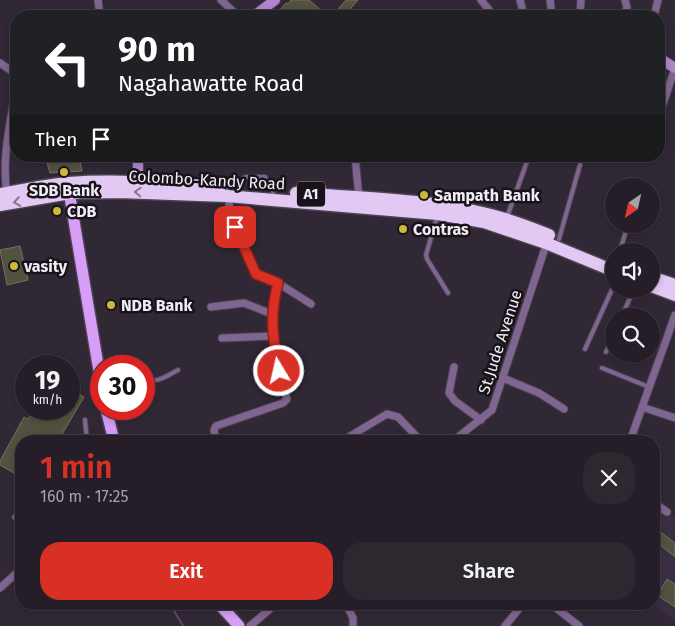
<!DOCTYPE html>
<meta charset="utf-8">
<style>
body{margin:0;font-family:"Fira Sans",sans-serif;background:#2d2730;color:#f1f3f6;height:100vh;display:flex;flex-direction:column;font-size:19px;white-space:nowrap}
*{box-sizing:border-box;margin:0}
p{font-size:16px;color:#a3a2a8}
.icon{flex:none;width:28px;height:28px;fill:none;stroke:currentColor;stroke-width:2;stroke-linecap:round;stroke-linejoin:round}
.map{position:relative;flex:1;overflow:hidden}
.drawer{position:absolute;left:15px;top:435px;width:645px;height:175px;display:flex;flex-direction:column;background:#251e28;border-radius:20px;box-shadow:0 2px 8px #0003,0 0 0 1px #423c45}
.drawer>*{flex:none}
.guide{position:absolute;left:10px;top:10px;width:655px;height:152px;border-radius:20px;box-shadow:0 2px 8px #0003,0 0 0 1px #423c45;background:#202124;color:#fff;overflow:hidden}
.needle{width:32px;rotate:214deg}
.tools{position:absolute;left:605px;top:178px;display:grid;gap:10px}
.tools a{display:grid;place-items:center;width:55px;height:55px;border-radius:50%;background:#251e28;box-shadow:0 2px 8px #0003,0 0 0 1px #423c45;font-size:25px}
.speed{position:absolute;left:15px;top:355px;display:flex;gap:10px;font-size:25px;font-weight:700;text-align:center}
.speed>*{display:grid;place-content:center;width:65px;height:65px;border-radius:50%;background:#251e28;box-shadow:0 2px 8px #0003,0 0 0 1px #423c45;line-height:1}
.speed small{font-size:12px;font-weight:400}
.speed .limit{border:8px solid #d22;background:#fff;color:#111}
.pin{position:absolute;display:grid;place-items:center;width:42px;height:42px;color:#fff;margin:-21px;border-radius:10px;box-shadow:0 2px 8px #0006}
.me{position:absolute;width:55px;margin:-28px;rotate:351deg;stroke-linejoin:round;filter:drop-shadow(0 0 4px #0008)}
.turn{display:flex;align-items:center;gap:18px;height:105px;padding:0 25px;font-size:22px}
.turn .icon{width:65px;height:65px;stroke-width:2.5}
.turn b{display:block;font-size:35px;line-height:42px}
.then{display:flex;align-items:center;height:48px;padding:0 25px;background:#0003;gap:10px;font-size:19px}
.round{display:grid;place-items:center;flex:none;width:52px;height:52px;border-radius:20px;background:#2d2730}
.overview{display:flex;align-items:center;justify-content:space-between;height:85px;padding:0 25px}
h1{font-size:30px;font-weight:600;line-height:38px;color:#d93025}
.button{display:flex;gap:10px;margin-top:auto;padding:10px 25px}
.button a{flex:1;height:58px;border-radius:20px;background:#d93025;color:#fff;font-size:20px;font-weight:600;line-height:58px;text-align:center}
.button a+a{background:#2d2730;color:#f1f3f6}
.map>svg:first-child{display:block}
</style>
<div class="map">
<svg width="675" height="626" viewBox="0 0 675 626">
<rect width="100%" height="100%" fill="#312836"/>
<path fill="#3b2e42" d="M 654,505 L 669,515 L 675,516 L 675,620 L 652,604 L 654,604 Z"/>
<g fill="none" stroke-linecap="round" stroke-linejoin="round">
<path stroke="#60466d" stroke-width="2" d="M 170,604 L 183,626"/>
</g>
<path fill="#53513f" stroke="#74715f" d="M 291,0 L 309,0 L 328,16 L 274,16 L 286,3 L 288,4 Z
M 346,0 L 358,0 L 344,16 L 332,16 Z
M 45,156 L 79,156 L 82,171 L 50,173 Z
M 20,246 L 28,280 L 7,285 L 0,250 Z
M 69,388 L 84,397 L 58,441 L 21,441 L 21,477 L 0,465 L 0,461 L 24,417 L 28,419 L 34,409 L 69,409 Z
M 654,527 L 675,543 L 675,557 L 654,540 Z
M 667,579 L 675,584 L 675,607 L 657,595 Z"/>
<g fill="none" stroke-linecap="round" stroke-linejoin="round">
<g stroke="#4c4351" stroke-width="6">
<path id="lane" d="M 239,189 L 244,178 L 246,177 L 265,177 L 273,192
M 437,217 L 426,255 L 427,259 L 448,293
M 507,217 L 529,156
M 559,239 L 580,165
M 620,251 L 628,224
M 622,316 L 634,289
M 585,349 L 614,285
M 606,352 L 614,335
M 121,366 L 133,363 L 136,366
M 602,368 L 649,387
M 144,376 C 154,386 166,376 178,370
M 85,420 L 87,441"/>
</g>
<g stroke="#4c4351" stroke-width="9">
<path id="street" d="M 98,0 L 100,16
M 221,0 L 238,16
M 481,0 L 494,16
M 520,0 L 524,16
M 550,0 L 552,16
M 580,16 L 581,0
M 624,16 L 627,7 L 625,0
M 654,16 L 658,0
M 0,63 L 16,74
M 659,113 L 664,101 L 675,68
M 355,156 L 359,198
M 225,188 L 235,227 L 256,274 L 278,283 L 311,304
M 7,193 C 1,159 11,121 16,87
M 211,307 L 244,303 L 272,314
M 222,338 L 273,336
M 454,367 L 449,393 L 455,401 L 481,420
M 503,378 L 539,393 L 564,409
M 642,407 L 675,418
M 216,441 L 214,430 L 216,426 L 283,403 L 287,399 C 275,359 267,325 278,283
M 342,441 L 387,414 L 398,417 L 421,441
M 453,441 L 492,410 L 547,242
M 630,441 L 675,315
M 654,503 L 667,512
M 16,517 L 21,520
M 0,588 L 21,569
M 346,604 L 353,618 L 353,626
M 551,604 L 579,626
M 250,626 L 276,604
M 505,626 L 523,604"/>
</g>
<g stroke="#4c4351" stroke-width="12">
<path id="secondary" d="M 254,16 L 275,0
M 659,58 L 675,68
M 138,182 L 138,156"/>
</g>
<g stroke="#4c4351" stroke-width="14">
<path id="primary" d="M 68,185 L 101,383
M 106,409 L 114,441
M 219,604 L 239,626"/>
</g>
<g stroke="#4c4351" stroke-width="15">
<path id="highway" d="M 296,193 C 360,198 425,199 487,214 C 508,219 529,227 549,235
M 0,194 C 23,190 46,185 69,183 C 119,179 169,184 219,188
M 0,205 L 70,193 L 119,192 L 226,196 L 438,214 L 484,222 L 546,243 L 614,271
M 651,277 L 675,285
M 651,286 L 675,295"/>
</g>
<use href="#lane" stroke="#816591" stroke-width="4"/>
<use href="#street" stroke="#816591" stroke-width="7"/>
<use href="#secondary" stroke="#b185cb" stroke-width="10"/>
<use href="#primary" stroke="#d79df7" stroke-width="11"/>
<use href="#highway" stroke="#e3c8f3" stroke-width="12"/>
</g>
<defs><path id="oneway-chevron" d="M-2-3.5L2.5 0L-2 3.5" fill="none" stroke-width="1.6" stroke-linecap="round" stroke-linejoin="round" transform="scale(1.25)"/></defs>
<g stroke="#877791">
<use href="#oneway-chevron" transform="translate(138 192) rotate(-178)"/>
<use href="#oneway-chevron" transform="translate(17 202) rotate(171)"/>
</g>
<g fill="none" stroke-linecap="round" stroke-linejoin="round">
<g stroke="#8d1f18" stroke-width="12">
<path id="route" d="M 235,227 L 256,274 L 278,283 C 269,318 273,337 279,371"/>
</g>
<use href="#route" stroke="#d93025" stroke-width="9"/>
</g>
<g fill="#ccb939" stroke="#171319" stroke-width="2">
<circle cx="64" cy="172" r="5"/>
<circle cx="424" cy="195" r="5"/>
<circle cx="57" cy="211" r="5"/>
<circle cx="403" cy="229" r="5"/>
<circle cx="14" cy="266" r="5"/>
<circle cx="111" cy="305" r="5"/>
</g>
<g text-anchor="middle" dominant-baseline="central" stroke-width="5" stroke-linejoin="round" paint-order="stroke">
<rect fill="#171319" stroke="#afaab2" stroke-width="1" x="297" y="181.5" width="28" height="25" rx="4"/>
<g font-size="15" font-weight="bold" fill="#f0ebf4">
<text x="311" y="194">A1</text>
</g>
<g font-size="16" fill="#f0ebf4" stroke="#171319">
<text transform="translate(207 180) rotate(3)">Colombo-Kandy Road</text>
<text transform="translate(500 342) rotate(-72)">St.Jude Avenue</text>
</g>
<g font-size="16" font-weight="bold" fill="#f0ebf4" stroke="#171319" text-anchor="start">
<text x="64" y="190" text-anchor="middle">SDB Bank</text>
<text x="434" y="195">Sampath Bank</text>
<text x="67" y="211">CDB</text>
<text x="413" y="229">Contras</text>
<text x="24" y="266">vasity</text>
<text x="121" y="305">NDB Bank</text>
</g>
</g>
</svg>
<div class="tools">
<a><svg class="needle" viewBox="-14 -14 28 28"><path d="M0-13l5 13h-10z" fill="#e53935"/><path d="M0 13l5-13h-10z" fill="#a3a2a8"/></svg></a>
<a><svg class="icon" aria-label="sound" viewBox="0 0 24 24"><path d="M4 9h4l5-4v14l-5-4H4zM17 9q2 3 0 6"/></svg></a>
<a><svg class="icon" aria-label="search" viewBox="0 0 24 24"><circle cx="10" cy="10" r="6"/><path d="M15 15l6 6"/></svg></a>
</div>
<div class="speed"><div>19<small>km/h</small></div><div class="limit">30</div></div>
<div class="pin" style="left:235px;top:227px;background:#d93025"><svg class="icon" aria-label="arrive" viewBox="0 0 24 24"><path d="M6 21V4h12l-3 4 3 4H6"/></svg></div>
<svg class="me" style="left:279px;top:371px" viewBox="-20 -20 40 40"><circle r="17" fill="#d93025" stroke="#fff" stroke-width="3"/><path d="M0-11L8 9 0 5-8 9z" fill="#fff"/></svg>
<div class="guide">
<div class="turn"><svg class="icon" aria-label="left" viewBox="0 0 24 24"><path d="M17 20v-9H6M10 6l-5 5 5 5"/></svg><div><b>90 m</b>Nagahawatte Road</div></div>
<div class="then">Then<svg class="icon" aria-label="arrive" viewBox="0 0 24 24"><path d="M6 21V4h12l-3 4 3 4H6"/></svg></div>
</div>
<section class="drawer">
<div class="overview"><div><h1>1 min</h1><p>160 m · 17:25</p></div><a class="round"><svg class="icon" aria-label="close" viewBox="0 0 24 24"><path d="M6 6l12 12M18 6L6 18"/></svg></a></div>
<div class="button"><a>Exit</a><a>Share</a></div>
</section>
</div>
